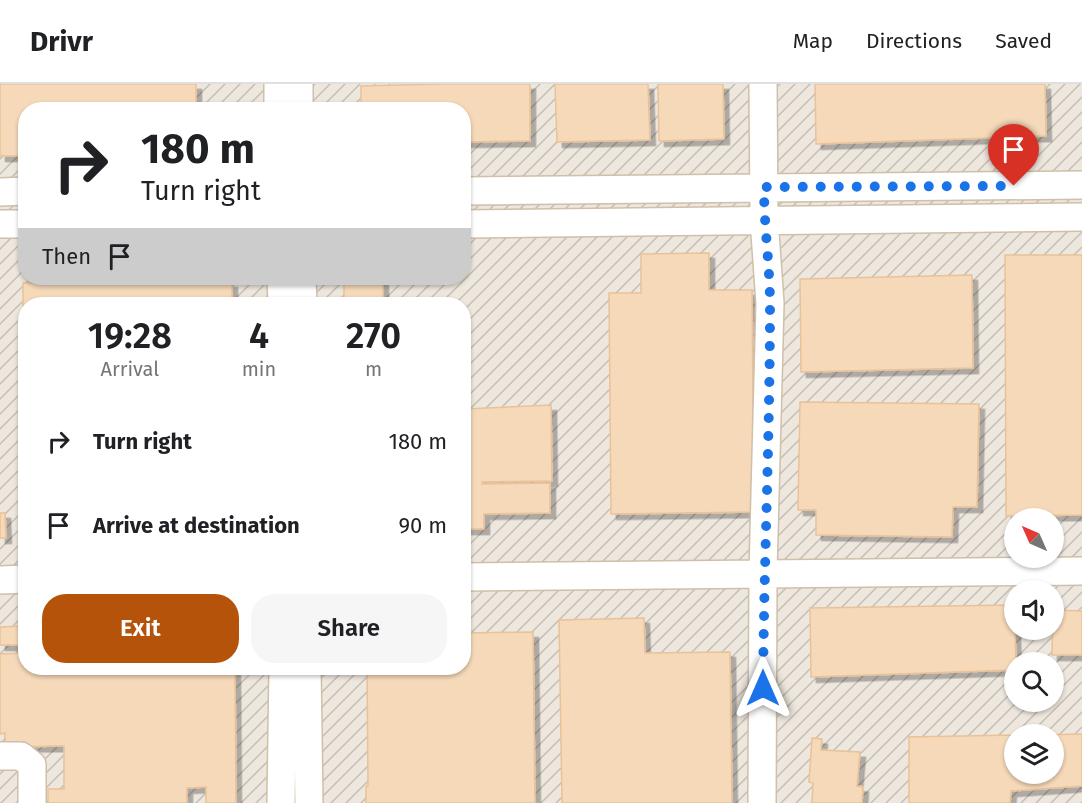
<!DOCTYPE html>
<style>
body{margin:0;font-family:"Fira Sans",sans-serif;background:#f6f6f6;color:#202124;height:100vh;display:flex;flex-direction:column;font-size:22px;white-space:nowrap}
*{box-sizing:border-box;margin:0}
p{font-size:20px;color:#757577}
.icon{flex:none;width:33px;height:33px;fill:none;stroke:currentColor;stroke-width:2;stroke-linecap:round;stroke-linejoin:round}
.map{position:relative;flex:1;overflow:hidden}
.panel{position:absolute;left:18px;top:213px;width:453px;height:378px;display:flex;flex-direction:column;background:#fff;border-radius:24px;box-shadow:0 2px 4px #0004}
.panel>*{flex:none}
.banner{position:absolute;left:18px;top:18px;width:453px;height:183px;border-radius:24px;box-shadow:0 2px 4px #0004;background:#fff;color:#202124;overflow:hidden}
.needle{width:39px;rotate:315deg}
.controls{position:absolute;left:1004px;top:424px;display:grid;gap:12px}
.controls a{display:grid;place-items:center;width:60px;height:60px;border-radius:50%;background:#fff;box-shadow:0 2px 4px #0004;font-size:30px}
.pin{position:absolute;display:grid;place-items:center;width:51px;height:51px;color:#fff;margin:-62px -26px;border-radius:50% 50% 50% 0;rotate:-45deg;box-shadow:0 0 6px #0007}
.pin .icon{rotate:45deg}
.me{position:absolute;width:66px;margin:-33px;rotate:0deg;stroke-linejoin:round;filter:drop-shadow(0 0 4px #0008)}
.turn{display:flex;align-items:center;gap:21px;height:126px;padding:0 24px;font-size:27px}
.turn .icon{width:78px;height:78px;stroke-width:2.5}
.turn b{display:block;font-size:42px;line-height:51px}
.then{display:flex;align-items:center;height:57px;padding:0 24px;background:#0003;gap:12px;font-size:22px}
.eta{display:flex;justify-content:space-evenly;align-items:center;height:102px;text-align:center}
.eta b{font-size:36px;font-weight:600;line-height:42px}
.cta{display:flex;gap:12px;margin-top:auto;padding:12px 24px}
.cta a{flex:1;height:69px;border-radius:24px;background:#b45309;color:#fff;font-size:24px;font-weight:600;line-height:69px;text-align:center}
.cta a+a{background:#f6f6f6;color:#202124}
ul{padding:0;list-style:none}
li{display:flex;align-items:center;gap:18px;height:84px;padding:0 24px}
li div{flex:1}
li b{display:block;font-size:22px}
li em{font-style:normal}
header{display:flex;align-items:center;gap:36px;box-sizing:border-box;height:84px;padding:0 30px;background:#fff;border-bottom:2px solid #e0e0e0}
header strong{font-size:28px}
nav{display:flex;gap:33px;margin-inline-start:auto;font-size:21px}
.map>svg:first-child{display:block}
</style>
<header>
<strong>Drivr</strong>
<nav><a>Map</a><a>Directions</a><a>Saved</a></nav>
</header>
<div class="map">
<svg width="1082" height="719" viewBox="0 0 1082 719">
<defs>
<pattern id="industrial-furrows" width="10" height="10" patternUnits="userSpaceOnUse" patternTransform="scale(1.5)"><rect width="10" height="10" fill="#ede7de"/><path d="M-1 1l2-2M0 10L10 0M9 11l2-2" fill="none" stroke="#c5beb6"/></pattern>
<filter id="shadow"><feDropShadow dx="5.5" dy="5.5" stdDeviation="0" flood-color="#0004"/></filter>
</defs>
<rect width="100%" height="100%" fill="#fef7e3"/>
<path fill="url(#industrial-furrows)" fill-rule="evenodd" d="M 0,0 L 1082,0 L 1082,719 L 0,719 ZM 26,26 L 464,26 L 464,194 L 26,194 ZM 26,220 L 464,220 L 464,584 L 26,584 ZM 1014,435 L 1053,435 L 1053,474 L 1014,474 ZM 1014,507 L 1053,507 L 1053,546 L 1014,546 ZM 1014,579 L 1053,579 L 1053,618 L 1014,618 ZM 1014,651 L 1053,651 L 1053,690 L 1014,690 Z"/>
<path fill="#f5d9b9" stroke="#e9c298" stroke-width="1.5" filter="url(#shadow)" d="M 0,0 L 196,0 L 196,26 L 26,26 L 26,72 L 0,72 Z
M 441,0 L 530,0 L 530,57 L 464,58 L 464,26 L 361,26 L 361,2 Z
M 555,0 L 648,0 L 650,56 L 557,58 Z
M 658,0 L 723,0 L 724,55 L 659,57 Z
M 815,0 L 1045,0 L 1046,52 L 816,60 Z
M 709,169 L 709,206 L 752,206 L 754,428 L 611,430 L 609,209 L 641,209 L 641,170 Z
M 1005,171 L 1082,171 L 1082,431 L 1006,432 Z
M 972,191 L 973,284 L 801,288 L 800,195 Z
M 87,194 L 169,194 L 169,199 L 232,198 L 232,220 L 26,220 L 26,302 L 23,302 L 23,199 L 87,199 Z
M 344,194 L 383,194 L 383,220 L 344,220 Z
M 800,318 L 979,320 L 977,423 L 953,423 L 952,453 L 816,451 L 816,426 L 798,426 Z
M 551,321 L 552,397 L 482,398 L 482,400 L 550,399 L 550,429 L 484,430 L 484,445 L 464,445 L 464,325 Z
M 0,429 L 5,429 L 6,454 L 0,454 Z
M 1014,521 L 1016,579 L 1014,579 L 1014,586 L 811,593 L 810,524 Z
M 1053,526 L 1082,527 L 1082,571 L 1052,571 Z
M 644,534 L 645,569 L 730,568 L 732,719 L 562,719 L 559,536 Z
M 22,542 L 22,561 L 0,561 L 0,543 Z
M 533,548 L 535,719 L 366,719 L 366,702 L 368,702 L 367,584 L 464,584 L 464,549 Z
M 26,569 L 26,584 L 39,585 L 235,584 L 236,719 L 206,719 L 206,703 L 187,704 L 187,719 L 48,719 L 48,705 L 64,705 L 64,662 L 5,663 L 5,649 L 0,650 L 0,570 Z
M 1082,650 L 1082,702 L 1011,707 L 1010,719 L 909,719 L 909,653 L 1014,651 L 1014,690 L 1053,690 L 1053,651 L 1037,651 Z
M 812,654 L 822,655 L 821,666 L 860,668 L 857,702 L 863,703 L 862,719 L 812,719 L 813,699 L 809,698 Z"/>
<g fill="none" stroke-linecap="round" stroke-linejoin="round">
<g stroke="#d0bfa9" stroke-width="30">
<path id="minor" d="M 278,26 L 278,0
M 299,26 L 299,0
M 464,107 L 1082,101
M 0,108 L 26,107
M 0,140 L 26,140
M 464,140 L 1082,133
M 281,194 L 282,220
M 302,194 L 303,220
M 464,493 L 1082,487
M 0,496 L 26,495
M 307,584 L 309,719
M 0,672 L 21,672 L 32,681 L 32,719
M 281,719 L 283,584
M 762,719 L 763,488 L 770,219 L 764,135 L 763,0"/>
</g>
<use href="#minor" stroke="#fff" stroke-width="27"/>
</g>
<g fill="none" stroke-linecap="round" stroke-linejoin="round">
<path stroke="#1a73e8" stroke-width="10" stroke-dasharray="0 18" d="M 763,604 C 764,476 770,349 770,221 C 770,182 764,143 764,103 L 1014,102"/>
</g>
</svg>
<div class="controls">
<a><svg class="needle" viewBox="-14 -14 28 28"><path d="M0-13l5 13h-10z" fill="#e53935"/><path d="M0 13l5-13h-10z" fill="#757577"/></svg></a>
<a><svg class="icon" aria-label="sound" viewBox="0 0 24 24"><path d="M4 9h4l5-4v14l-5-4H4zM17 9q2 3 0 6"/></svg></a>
<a><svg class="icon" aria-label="search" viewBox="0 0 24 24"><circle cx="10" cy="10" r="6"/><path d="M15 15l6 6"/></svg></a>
<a><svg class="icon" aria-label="layers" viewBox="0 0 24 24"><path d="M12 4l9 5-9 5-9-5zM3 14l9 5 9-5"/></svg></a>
</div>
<div class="pin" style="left:1014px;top:102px;background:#d93025"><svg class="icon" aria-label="arrive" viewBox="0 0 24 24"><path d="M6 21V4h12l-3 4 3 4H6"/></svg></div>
<svg class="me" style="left:763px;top:604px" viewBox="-20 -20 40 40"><path d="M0-17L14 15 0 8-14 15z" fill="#1a73e8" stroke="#fff" stroke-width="4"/></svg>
<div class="banner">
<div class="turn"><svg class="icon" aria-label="right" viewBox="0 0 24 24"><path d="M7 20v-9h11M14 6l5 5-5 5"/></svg><div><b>180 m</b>Turn right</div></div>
<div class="then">Then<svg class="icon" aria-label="arrive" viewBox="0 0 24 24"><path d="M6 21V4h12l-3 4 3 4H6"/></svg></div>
</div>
<section class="panel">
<div class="eta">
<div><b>19:28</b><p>Arrival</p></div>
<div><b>4</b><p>min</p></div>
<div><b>270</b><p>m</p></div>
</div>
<ul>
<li><svg class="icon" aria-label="right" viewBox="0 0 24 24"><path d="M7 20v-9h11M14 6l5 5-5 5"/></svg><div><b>Turn right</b></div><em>180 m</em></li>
<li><svg class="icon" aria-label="arrive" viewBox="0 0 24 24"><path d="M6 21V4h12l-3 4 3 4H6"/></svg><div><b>Arrive at destination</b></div><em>90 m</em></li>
</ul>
<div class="cta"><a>Exit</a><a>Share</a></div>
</section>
</div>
